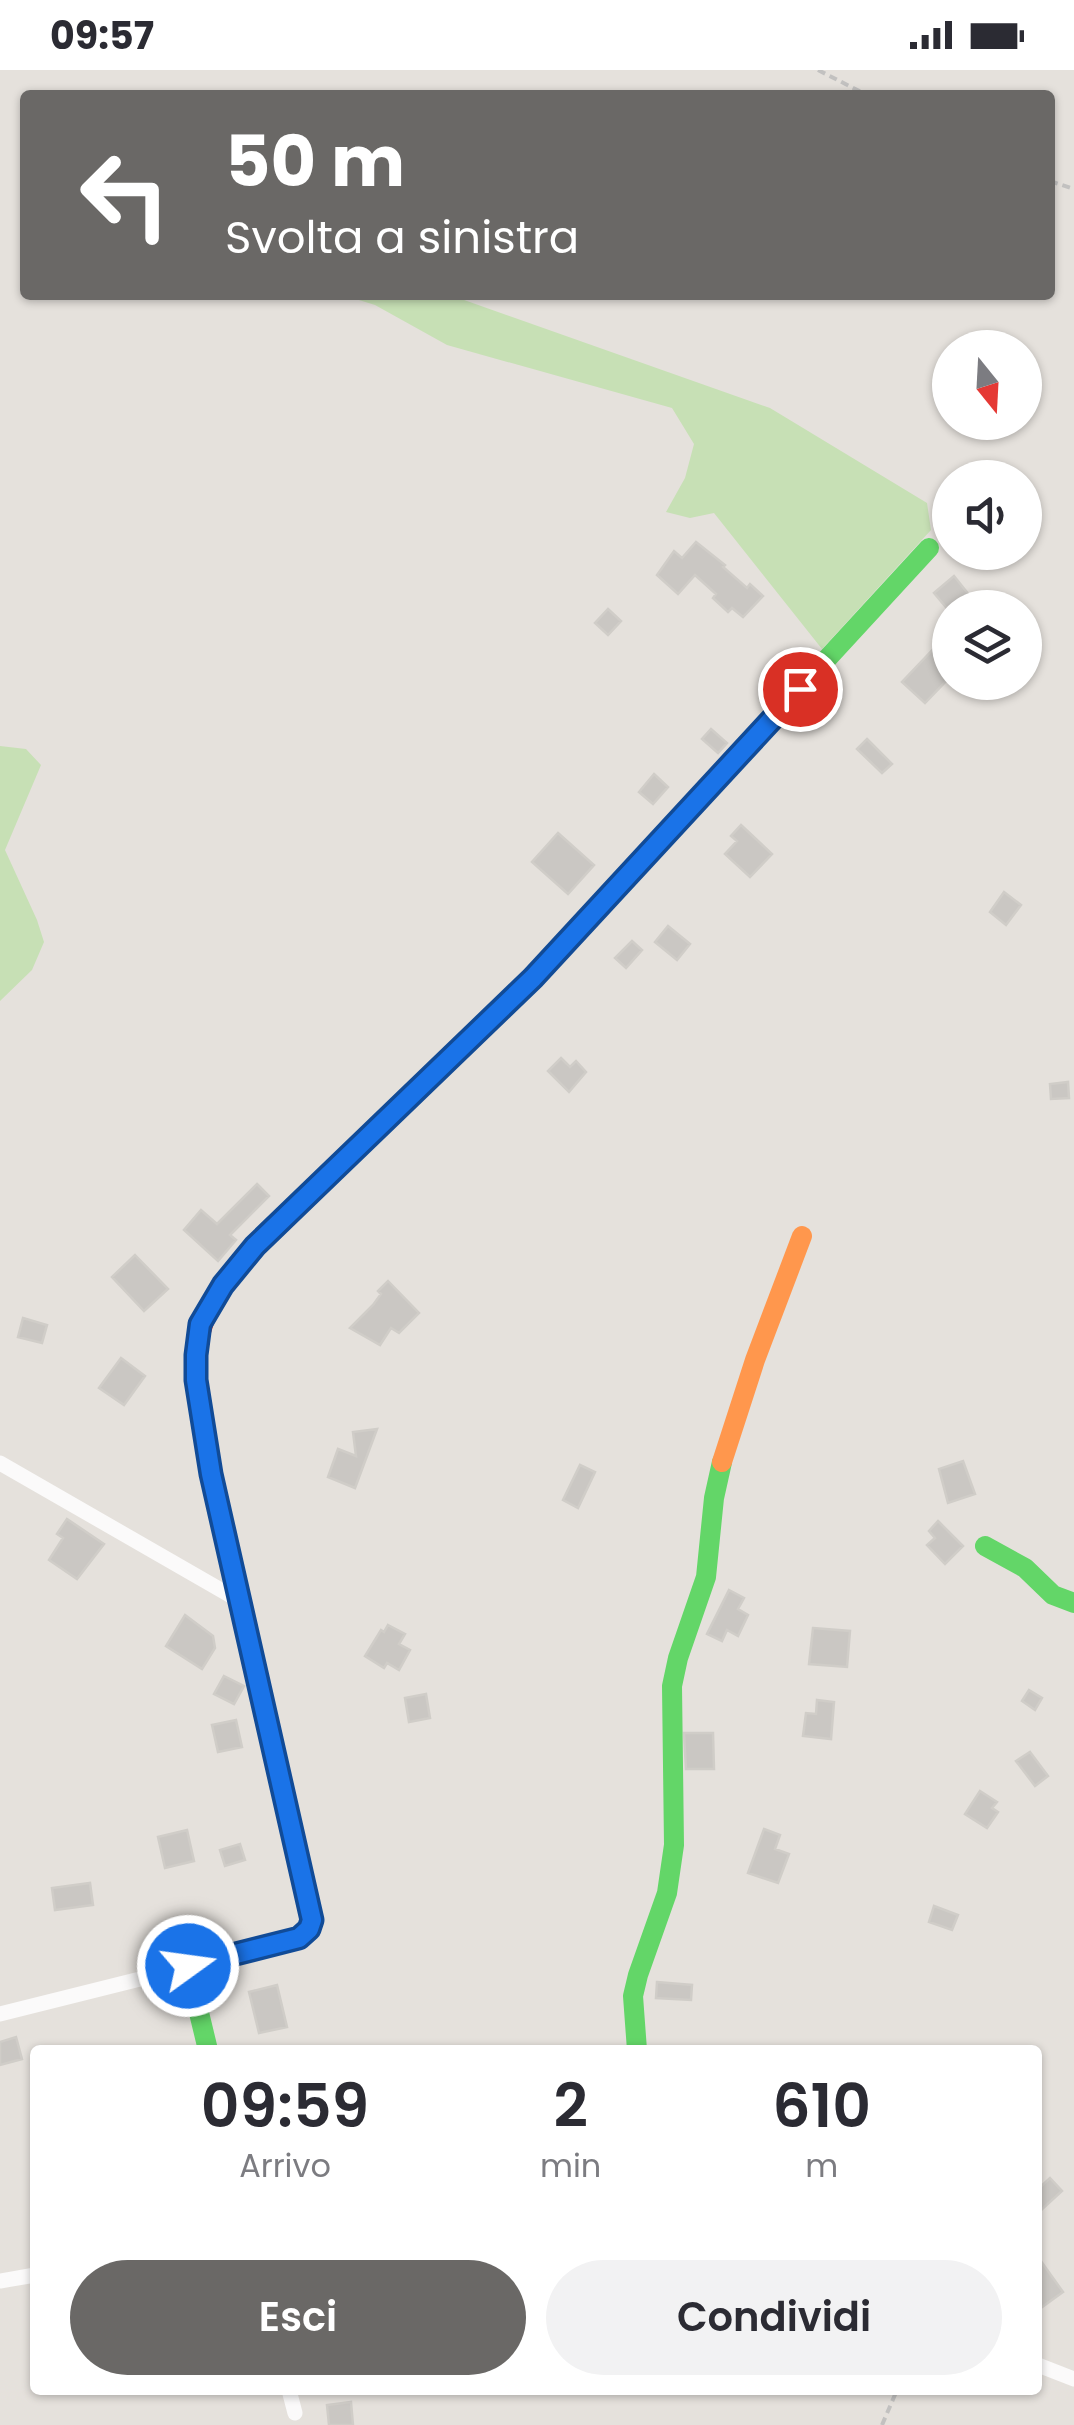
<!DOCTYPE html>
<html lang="it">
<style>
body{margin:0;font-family:Poppins,sans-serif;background:#f2f2f3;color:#2b2b33;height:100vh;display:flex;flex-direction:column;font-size:38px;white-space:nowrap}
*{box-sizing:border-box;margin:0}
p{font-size:32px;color:#7c7c81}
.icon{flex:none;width:55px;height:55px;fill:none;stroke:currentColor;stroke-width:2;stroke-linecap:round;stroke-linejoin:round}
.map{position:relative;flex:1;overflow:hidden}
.side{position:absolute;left:30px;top:1975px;width:1012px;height:350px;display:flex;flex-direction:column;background:#fff;border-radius:10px;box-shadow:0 2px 8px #0004}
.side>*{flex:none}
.banner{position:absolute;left:20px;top:20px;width:1035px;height:210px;border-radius:10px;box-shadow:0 2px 8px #0004;background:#6a6866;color:#fff;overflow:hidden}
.needle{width:65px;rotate:162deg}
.buttons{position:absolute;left:932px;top:260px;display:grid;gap:20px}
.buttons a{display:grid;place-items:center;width:110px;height:110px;border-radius:50%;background:#fff;box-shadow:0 2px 8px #0004;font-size:50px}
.pin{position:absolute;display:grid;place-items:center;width:85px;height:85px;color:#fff;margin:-42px;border:5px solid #fff;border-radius:50%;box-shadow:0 2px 10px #0007}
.me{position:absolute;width:110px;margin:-55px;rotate:76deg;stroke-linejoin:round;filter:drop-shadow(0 0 8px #0008)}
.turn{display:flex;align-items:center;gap:35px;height:210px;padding:0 40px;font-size:45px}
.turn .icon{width:130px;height:130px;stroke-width:2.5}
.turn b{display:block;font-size:70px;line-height:85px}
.eta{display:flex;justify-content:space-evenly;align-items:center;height:170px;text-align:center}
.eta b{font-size:60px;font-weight:600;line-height:70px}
.button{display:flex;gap:20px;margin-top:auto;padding:20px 40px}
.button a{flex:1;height:115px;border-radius:60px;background:#6a6866;color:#fff;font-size:40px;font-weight:600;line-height:115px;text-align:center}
.button a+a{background:#f2f2f3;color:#2b2b33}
.status{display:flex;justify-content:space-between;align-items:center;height:70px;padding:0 50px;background:#fff;direction:ltr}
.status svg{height:28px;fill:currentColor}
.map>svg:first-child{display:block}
</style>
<div class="status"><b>09:57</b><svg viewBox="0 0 49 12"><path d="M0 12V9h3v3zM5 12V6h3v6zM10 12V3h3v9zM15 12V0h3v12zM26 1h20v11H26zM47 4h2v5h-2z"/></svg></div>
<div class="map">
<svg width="1074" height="2355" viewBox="0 0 1074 2355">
<rect width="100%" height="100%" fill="#e5e1dc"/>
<path fill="#c7e0b5" d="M 343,225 L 450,225 L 770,338 L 927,433 L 931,460 L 822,579 L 714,443 L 690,448 L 666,442 L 685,408 L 694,374 L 672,338 L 447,275 L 375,235 Z
M 0,676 L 26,679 L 41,695 L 5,780 L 37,850 L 44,872 L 32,900 L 0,931 Z"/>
<path fill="#cac7c3" stroke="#d0cdc8" stroke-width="2.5" d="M 696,472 L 725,495 L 723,497 L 747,518 L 750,514 L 763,526 L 743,547 L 732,538 L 728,542 L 713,528 L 716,524 L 695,505 L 678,524 L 657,505 L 674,481 L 682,488 Z
M 954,506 L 970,526 L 956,538 L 950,538 L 950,542 L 934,523 Z
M 608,539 L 621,551 L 608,565 L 595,553 Z
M 939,573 L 950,584 L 950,607 L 925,633 L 902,612 Z
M 711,659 L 727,673 L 718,683 L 702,669 Z
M 867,669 L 892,694 L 882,703 L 857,679 Z
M 654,704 L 668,717 L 653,734 L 639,722 Z
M 741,755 L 772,784 L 750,807 L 725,784 L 737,771 L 731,766 Z
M 558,763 L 594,795 L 568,824 L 532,792 Z
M 1004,822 L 1021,835 L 1006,855 L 990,842 Z
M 668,856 L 690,874 L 677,890 L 655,872 Z
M 632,871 L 642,880 L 626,898 L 615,888 Z
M 561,988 L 570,997 L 576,991 L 586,1002 L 569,1022 L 548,1001 Z
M 1068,1012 L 1069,1028 L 1051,1029 L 1050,1014 Z
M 257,1114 L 269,1126 L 230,1165 L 236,1170 L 218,1191 L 184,1160 L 201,1140 L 217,1154 Z
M 135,1185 L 168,1219 L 144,1241 L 112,1207 Z
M 388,1211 L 419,1243 L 399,1263 L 391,1258 L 380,1275 L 350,1258 L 373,1235 L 381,1224 L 378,1221 Z
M 23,1248 L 47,1255 L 42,1273 L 18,1267 Z
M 121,1288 L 145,1306 L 124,1335 L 99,1318 Z
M 377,1359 L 355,1418 L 328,1407 L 338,1379 L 356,1386 L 353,1362 Z
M 963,1391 L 975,1424 L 948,1433 L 939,1399 Z
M 580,1395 L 595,1402 L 578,1438 L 563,1430 Z
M 67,1449 L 104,1474 L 77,1509 L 49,1490 L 63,1468 L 57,1464 Z
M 938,1451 L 963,1476 L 945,1494 L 927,1475 L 935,1468 L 929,1461 Z
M 729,1520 L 744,1528 L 738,1539 L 748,1545 L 738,1566 L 727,1560 L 722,1571 L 707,1564 Z
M 185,1545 L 213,1566 L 215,1578 L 202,1599 L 166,1576 Z
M 388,1555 L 405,1564 L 399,1574 L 410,1580 L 399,1600 L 387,1593 L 384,1598 L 365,1586 L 381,1560 L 384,1562 Z
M 813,1558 L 850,1561 L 847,1597 L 809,1594 Z
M 224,1606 L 244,1616 L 234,1634 L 214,1624 Z
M 1029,1620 L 1042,1628 L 1035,1640 L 1022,1631 Z
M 426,1624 L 430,1648 L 409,1652 L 405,1628 Z
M 817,1630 L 834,1632 L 831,1669 L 803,1666 L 806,1643 L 816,1644 Z
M 236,1650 L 242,1677 L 218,1682 L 212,1655 Z
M 684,1663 L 713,1663 L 714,1699 L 686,1699 Z
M 1030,1682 L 1048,1706 L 1035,1716 L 1016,1691 Z
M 980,1721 L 997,1732 L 992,1738 L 998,1742 L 987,1758 L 965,1744 Z
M 764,1759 L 780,1765 L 775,1779 L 789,1784 L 778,1813 L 748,1803 Z
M 187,1760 L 194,1791 L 165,1798 L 158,1767 Z
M 240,1774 L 245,1790 L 225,1796 L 220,1780 Z
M 90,1813 L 93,1835 L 55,1840 L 52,1818 Z
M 934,1836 L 958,1845 L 952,1860 L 929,1852 Z
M 657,1912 L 692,1915 L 691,1930 L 656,1928 Z
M 277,1915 L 287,1957 L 259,1963 L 249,1922 Z
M 16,1967 L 22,1989 L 0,1995 L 0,1972 Z
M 1050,2108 L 1062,2121 L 1038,2143 L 1038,2119 Z
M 1038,2187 L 1063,2222 L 1038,2240 Z
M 351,2332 L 353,2355 L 329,2355 L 327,2335 Z"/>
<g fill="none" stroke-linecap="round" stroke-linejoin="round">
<path stroke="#c2c1c0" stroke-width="4" stroke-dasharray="8 5" stroke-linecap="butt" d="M 818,0 L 867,25
M 1050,111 L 1074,119
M 882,2355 L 897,2320"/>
<path stroke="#fbfafa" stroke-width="15" d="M 0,1393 L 240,1531
M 0,1944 L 188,1897
M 0,2211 L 35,2205
M 1038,2295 L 1074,2309
M 289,2320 L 295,2343"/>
<path stroke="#63d668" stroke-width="20" d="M 755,667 L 929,478
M 196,1303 L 211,1404 L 312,1850 L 305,1864 L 294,1870 L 188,1897 L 208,1980
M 985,1476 L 1025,1498 L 1053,1525 L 1074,1533
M 637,1980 L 633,1926 L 638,1905 L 667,1823 L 674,1775 L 672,1616 L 678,1588 L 706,1507 L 714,1428 L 722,1392"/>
<path stroke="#ff974d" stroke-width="20" d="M 722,1392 L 755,1290 L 802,1166"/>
<path stroke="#b3261e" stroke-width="20" d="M 196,1303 C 197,1253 208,1240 234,1199 L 533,909 L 755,667"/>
</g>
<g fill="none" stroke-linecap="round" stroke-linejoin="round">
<g stroke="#114b97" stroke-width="25">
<path id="route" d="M 188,1896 L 299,1868 L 309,1859 L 312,1850 L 211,1404 L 196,1310 L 196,1285 L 200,1254 L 223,1215 L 255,1176 L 533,908 L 800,619"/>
</g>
<use href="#route" stroke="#1a73e8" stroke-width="18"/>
</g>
</svg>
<div class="buttons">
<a><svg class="needle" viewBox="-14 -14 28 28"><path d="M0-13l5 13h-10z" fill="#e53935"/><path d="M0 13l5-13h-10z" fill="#7c7c81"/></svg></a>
<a><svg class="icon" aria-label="sound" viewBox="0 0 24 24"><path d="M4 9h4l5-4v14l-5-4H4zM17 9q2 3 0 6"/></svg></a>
<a><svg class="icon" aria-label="layers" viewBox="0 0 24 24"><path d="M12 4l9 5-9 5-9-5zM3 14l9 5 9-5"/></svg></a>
</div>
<div class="pin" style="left:800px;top:619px;background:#d93025"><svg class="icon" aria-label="arrive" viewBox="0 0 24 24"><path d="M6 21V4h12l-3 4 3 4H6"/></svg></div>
<svg class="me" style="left:188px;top:1896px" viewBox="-20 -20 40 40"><circle r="17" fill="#1a73e8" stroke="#fff" stroke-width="3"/><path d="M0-11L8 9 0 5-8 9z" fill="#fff"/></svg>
<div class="banner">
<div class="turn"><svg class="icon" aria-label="left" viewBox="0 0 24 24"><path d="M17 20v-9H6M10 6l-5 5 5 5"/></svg><div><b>50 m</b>Svolta a sinistra</div></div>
</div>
<section class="side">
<div class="eta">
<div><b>09:59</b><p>Arrivo</p></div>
<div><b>2</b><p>min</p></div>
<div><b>610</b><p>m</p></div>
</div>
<div class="button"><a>Esci</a><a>Condividi</a></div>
</section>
</div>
